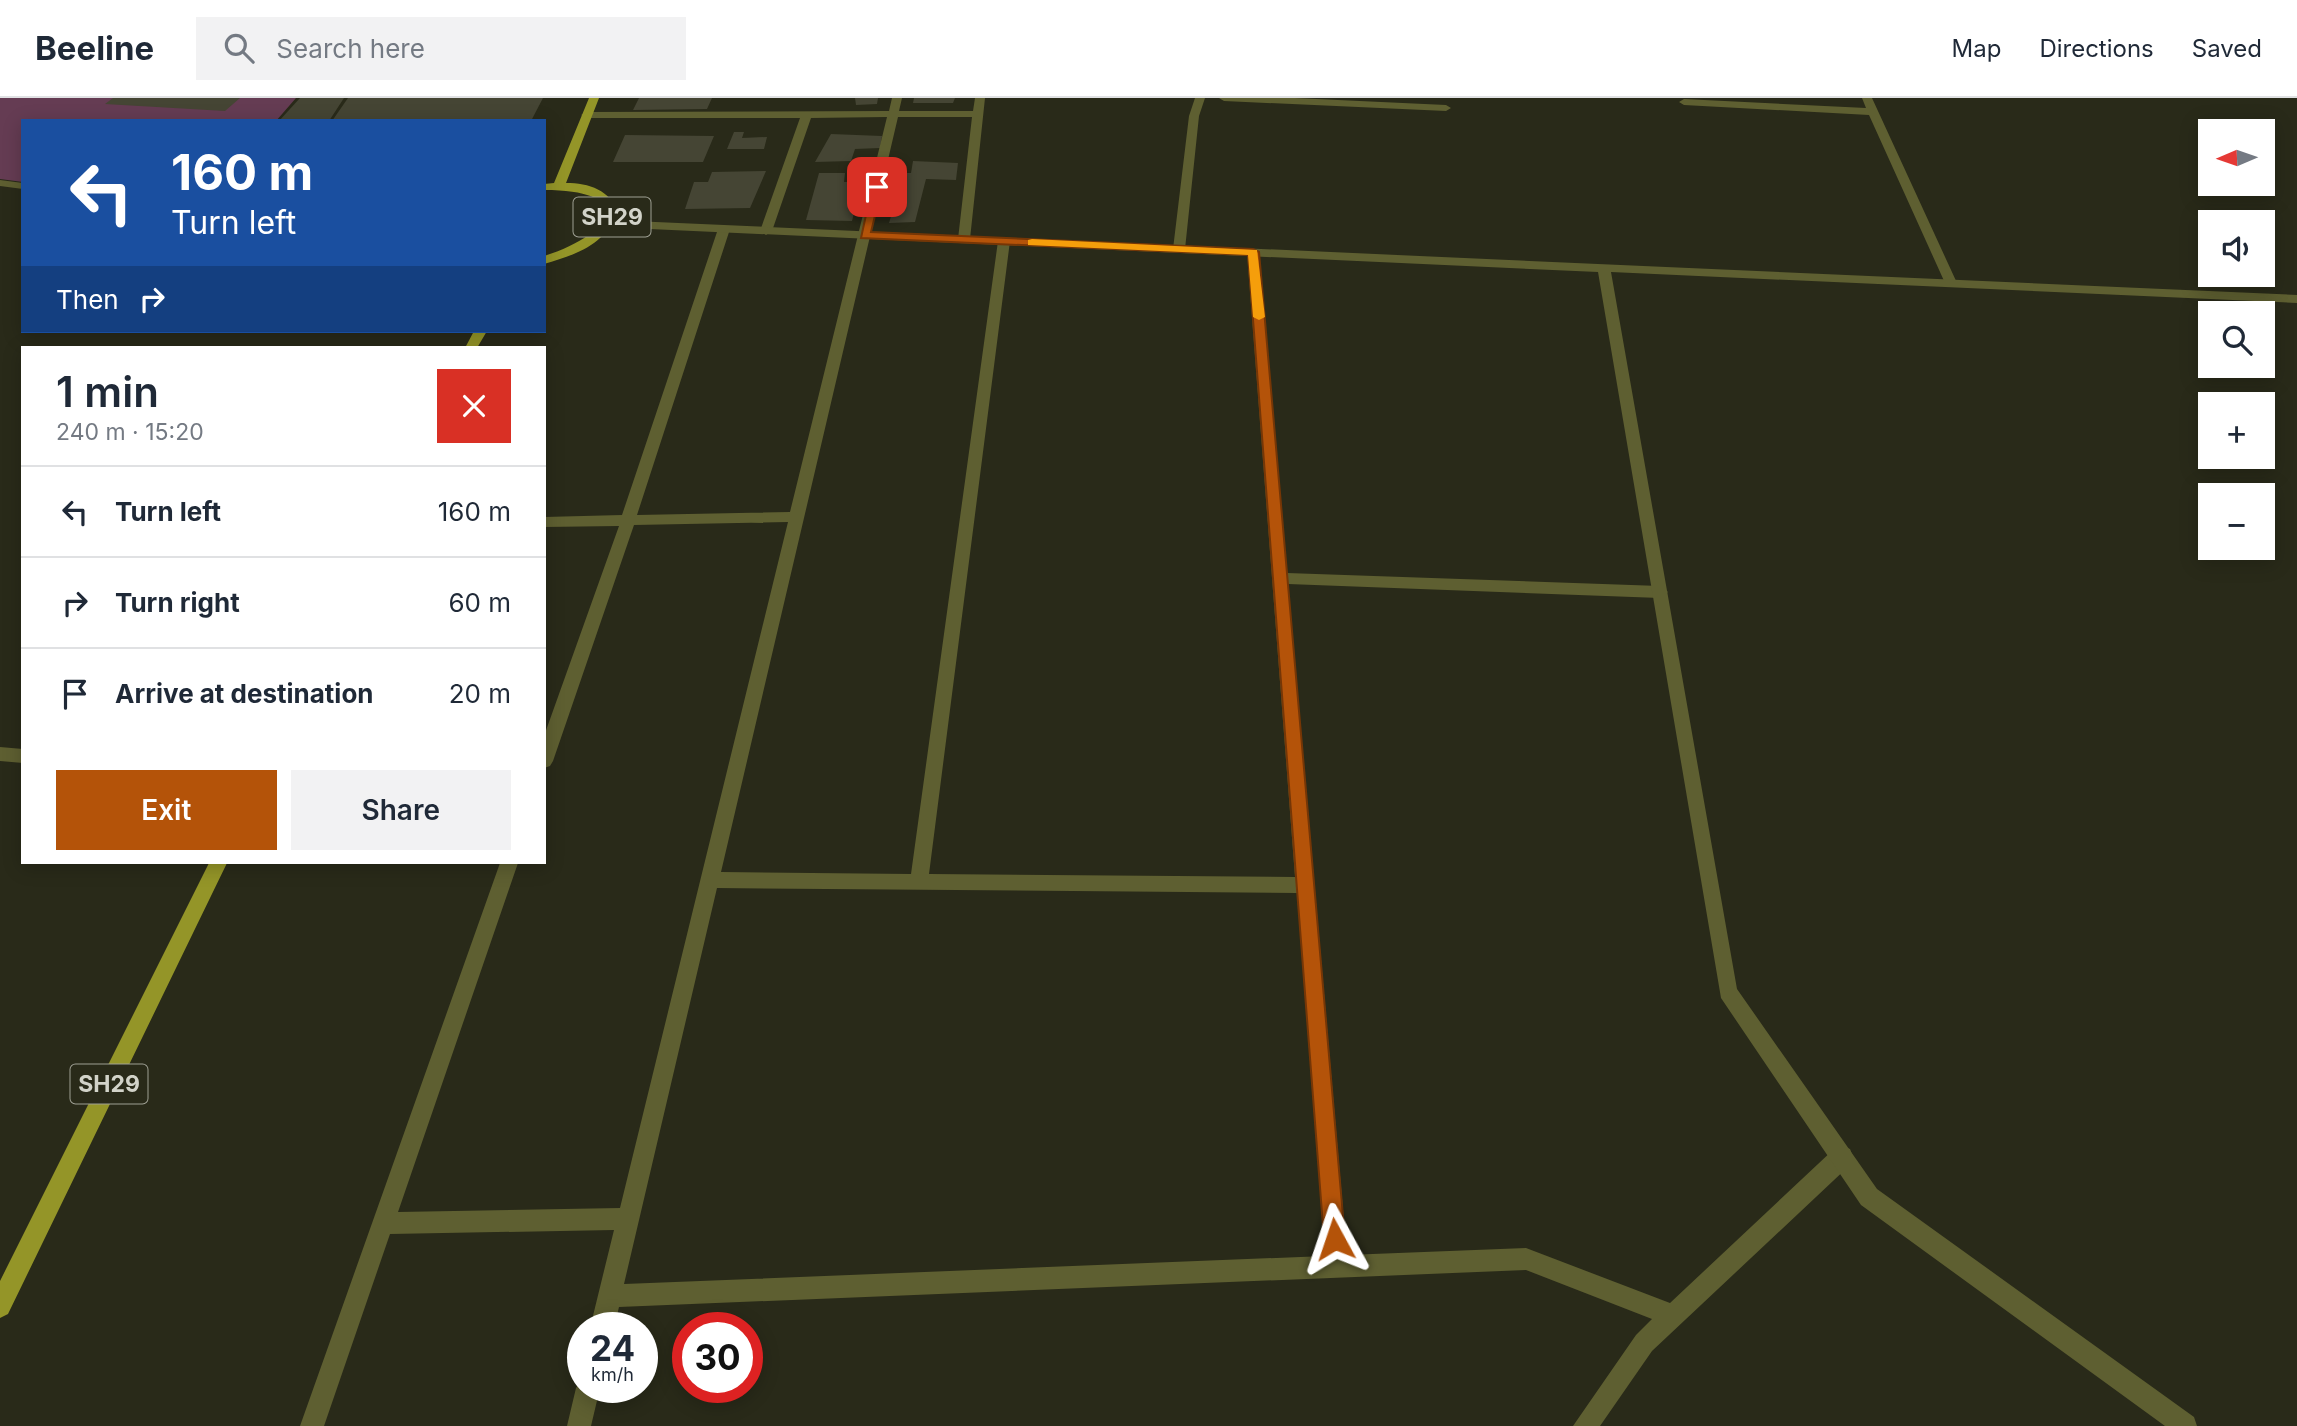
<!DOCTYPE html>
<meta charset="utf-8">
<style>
body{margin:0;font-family:Inter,sans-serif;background:#f2f2f3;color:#1f2937;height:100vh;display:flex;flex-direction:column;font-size:26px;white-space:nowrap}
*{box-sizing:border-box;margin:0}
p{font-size:23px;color:#747a83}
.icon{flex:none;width:38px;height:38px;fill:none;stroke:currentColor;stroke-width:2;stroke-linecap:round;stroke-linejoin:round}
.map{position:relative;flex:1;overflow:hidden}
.side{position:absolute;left:21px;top:248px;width:525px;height:518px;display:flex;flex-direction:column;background:#fff;border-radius:0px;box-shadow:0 4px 18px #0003}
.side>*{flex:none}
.top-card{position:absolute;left:21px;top:21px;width:525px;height:214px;border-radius:0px;box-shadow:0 4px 18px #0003;background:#1a4fa0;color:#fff;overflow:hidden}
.needle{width:46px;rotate:268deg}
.buttons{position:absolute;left:2198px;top:21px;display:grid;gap:14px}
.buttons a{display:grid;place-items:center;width:77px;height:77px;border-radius:0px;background:#fff;box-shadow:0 4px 18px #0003;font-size:35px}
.speed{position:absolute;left:567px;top:1214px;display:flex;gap:14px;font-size:35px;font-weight:700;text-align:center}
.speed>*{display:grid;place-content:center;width:91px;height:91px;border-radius:50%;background:#fff;box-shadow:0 4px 18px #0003;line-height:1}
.speed small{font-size:18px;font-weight:400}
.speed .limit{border:10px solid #d22;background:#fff;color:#111}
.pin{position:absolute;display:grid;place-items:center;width:60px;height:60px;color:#fff;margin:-30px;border-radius:14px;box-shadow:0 4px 10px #0006}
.me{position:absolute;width:77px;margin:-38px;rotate:355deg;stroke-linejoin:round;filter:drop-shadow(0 0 5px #0008)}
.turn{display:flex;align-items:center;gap:24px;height:147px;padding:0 35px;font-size:32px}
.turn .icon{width:91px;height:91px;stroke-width:2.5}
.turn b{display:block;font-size:49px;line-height:60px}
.then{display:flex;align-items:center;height:66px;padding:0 35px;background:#0003;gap:14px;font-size:26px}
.round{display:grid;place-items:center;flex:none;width:74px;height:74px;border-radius:0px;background:#f2f2f3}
.head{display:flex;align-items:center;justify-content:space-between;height:119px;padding:0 35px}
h1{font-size:42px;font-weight:600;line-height:52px}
.cta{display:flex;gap:14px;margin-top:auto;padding:14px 35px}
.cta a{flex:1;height:80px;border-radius:0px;background:#b45309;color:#fff;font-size:28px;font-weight:600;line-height:80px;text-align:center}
.cta a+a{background:#f2f2f3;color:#1f2937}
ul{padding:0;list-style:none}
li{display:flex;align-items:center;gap:21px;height:91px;padding:0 35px;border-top:2px solid #e0e1e3}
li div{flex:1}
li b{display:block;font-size:26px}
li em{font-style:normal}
header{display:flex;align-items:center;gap:42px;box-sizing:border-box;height:98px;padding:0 35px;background:#fff;border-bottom:2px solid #e0e1e3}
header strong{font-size:33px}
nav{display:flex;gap:38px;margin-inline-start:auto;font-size:24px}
.search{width:490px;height:63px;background:#f2f2f3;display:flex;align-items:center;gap:18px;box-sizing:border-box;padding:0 24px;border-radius:0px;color:#747a83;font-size:26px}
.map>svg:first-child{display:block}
</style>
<header>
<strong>Beeline</strong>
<div class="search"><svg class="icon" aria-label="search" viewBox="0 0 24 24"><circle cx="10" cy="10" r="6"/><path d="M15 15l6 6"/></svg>Search here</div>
<nav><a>Map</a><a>Directions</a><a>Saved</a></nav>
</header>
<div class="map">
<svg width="2297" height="1328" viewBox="0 0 2297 1328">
<rect width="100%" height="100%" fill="#292a19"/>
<path fill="#653c53" d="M 0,0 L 296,0 L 276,23 L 23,23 L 23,84 L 0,81 Z"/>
<path fill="#454534" d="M 113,0 L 240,0 L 225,13 L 105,6 Z
M 300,0 L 344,0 L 329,23 L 279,23 Z
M 348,0 L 543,0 L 531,23 L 332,23 Z
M 639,0 L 712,0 L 707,11 L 633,12 Z
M 855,0 L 878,0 L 877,6 L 856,7 Z
M 914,0 L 955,0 L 953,5 L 913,5 Z
M 734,34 L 744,34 L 742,40 L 767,39 L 764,51 L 727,51 Z
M 831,36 L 882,38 L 880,50 L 855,51 L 851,63 L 815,64 Z
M 625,37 L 714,38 L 703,64 L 613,64 Z
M 913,63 L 958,65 L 956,82 L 926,81 L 915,124 L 889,125 L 904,75 L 911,75 Z
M 766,73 L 750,110 L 685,111 L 694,84 L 708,84 L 712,74 Z
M 819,75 L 845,75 L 844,84 L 862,84 L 852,123 L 806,122 Z"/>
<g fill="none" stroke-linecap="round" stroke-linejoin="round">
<path fill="#5e5f31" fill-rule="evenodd" d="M 892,0 L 902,0 L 899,13 L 973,13 L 975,0 L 985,0 L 970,141 L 964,145 L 958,141 L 972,19 L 898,19 L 721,774 L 911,776 L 998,143 L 1004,139 L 1010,143 L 929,776 L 1295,779 L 1247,154 L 1257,151 L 1287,475 L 1660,488 L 1668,494 L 1660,500 L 1288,486 L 1347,1157 L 1526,1150 L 1670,1205 L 1834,1051 L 1842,1048 L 1850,1051 L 1853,1059 L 1850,1067 L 1652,1253 L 1600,1328 L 1573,1328 L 1636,1237 L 1652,1221 L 1526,1172 L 619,1209 L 614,1230 L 590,1230 L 614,1132 L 390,1136 L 324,1328 L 300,1328 L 500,765 L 518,765 L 398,1114 L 620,1110 L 788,424 L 634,427 L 553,663 L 550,668 L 544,670 L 544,638 L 619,428 L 544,429 L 544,419 L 622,417 L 718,131 L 724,127 L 730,131 L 637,417 L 790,414 L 887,19 L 811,20 L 772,133 L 766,137 L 760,133 L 800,20 L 586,20 L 581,17 L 586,14 L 889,13 ZM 717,790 L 1297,795 L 1325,1158 L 624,1186 Z
M 1195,0 L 1205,0 L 1199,18 L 1185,151 L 1179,155 L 1173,151 L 1189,18 Z
M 1219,0 L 1295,0 L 1446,7 L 1451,10 L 1446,13 L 1224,3 Z
M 1862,0 L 1872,0 L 1957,185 L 1955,188 L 1947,188 L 1945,185 L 1869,17 L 1684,7 L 1679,4 L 1684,1 L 1866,10 Z
M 0,649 L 23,651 L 23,665 L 0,663 Z
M 583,1280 L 583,1290 L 600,1290 L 591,1328 L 567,1328 L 576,1290 Z"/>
<path fill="#5e5f31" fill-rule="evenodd" d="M 0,82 L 23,85 L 23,91 L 0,88 Z
M 610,122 L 2297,197 L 2297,205 L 1611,174 L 1737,891 L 1877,1091 L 2194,1319 L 2197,1328 L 2165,1328 L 1861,1107 L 1721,900 L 1598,174 L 606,129 L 606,123 Z"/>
<path fill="#949528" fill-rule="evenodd" d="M 589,0 L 599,0 L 566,85 C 589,85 611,92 617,115 C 605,147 575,157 544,166 L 544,158 C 612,137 639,92 544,92 L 544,86 L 554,85 Z
M 474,233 L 487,233 L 477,250 L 465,250 Z
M 209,765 L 227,765 L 8,1216 L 0,1220 L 0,1183 Z"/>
</g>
<path fill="#b45309" stroke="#753606" stroke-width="2" d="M 877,86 L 882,89 L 871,134 L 1253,151 L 1259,154 L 1345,1141 L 1342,1149 L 1335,1152 L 1327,1149 L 1324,1141 L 1248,157 L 861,140 L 872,89 Z"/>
<path fill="#f59e0b" d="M 1032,141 L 1257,152 L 1265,219 L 1259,222 L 1253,219 L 1248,157 L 1028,147 L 1028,142 Z"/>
<g text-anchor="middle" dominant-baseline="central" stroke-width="5" stroke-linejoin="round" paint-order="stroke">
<g fill="#292a19" stroke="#9fa094" stroke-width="2">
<rect x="573.5" y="99.5" width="77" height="39" rx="5"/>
<rect x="70.5" y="966.5" width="77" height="39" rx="5"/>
</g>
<g font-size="23" font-weight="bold" fill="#d2d3c9">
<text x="612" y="119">SH29</text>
<text x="109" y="986">SH29</text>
</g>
</g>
</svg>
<div class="buttons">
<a><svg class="needle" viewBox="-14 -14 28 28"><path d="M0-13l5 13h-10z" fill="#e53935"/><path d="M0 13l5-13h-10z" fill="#747a83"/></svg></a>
<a><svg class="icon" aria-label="sound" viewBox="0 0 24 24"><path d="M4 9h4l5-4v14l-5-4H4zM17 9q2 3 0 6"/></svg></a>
<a><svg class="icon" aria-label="search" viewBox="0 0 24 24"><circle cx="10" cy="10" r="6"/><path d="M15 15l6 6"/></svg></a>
<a>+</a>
<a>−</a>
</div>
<div class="speed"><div>24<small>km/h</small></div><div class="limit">30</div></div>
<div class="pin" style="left:877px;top:89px;background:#d93025"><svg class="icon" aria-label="arrive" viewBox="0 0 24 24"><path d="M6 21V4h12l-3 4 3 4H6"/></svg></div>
<svg class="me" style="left:1335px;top:1141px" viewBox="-20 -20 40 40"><path d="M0-17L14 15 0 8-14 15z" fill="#b45309" stroke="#fff" stroke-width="4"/></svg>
<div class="top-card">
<div class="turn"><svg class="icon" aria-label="left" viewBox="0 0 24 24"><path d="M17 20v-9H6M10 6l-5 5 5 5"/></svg><div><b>160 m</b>Turn left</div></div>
<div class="then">Then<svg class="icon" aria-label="right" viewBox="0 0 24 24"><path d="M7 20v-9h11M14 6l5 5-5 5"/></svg></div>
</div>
<section class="side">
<div class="head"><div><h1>1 min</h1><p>240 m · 15:20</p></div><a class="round" style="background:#d93025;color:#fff"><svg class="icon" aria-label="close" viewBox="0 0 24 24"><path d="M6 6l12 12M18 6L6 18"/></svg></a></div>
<ul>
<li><svg class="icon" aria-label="left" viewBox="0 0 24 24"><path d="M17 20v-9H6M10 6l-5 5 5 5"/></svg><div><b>Turn left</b></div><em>160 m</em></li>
<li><svg class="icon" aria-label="right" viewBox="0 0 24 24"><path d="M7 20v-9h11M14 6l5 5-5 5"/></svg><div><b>Turn right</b></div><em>60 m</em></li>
<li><svg class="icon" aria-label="arrive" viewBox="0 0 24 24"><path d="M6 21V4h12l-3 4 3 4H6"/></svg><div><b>Arrive at destination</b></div><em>20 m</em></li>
</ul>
<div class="cta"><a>Exit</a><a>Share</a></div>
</section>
</div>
